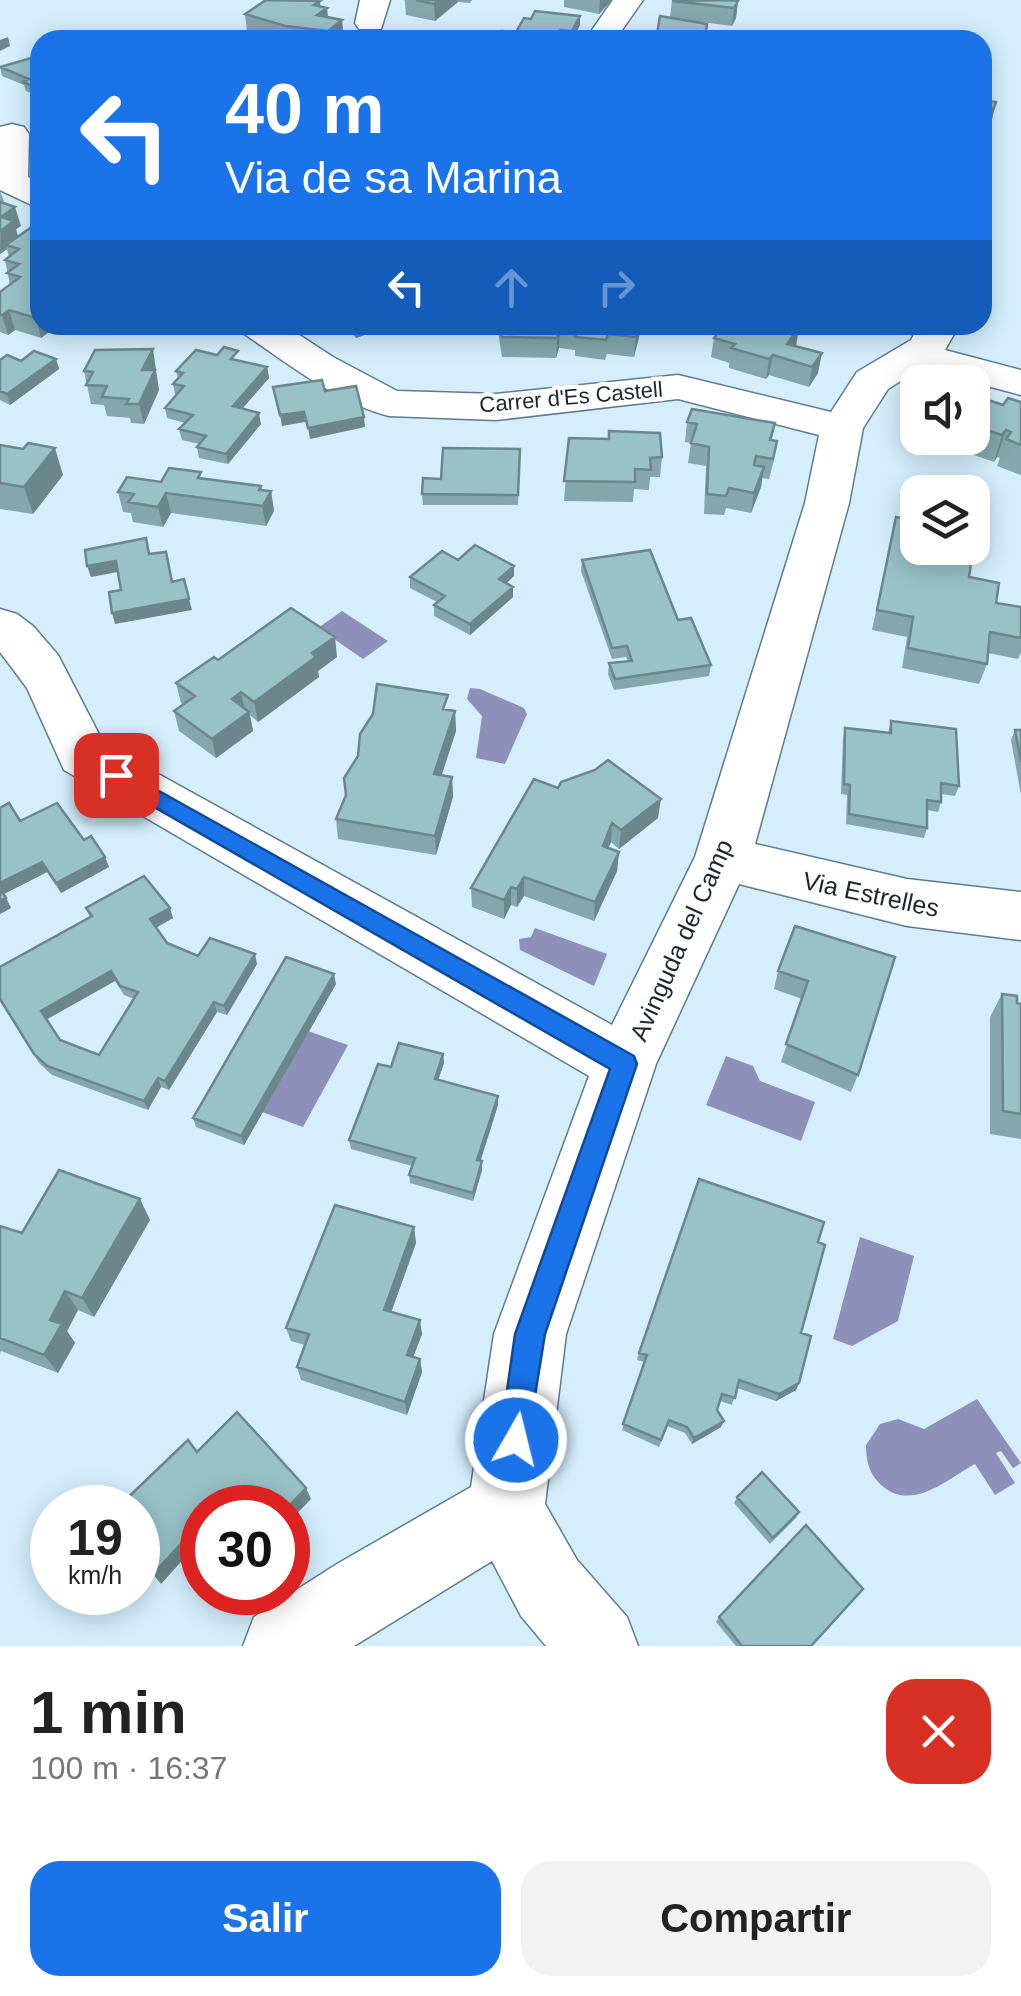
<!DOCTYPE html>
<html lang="es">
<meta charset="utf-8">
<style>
body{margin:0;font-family:Arial,sans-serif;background:#f2f2f2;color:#222;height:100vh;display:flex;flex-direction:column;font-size:38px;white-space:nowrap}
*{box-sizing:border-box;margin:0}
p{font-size:32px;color:#767676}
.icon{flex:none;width:55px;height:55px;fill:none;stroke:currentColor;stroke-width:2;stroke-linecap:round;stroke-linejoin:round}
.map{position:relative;height:1646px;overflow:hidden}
.drawer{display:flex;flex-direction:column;background:#fff;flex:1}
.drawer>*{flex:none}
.banner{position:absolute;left:30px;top:30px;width:962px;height:305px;border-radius:30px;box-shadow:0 5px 25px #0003;background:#1a73e8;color:#fff;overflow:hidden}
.controls{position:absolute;left:900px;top:365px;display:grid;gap:20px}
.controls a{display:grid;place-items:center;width:90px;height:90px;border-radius:20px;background:#fff;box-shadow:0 5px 25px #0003;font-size:50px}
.speed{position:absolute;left:30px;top:1485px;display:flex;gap:20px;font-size:50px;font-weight:700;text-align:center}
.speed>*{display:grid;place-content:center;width:130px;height:130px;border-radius:50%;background:#fff;box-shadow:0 5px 25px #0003;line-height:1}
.speed small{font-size:25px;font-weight:400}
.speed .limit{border:15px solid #d22;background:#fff;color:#111}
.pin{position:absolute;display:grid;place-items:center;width:85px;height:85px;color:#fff;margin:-42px;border-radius:20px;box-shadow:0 5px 15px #0006}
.me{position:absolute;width:110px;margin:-55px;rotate:8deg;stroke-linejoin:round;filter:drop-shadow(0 0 8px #0008)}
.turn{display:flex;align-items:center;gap:35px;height:210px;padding:0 30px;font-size:45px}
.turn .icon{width:130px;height:130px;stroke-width:2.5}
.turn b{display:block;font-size:70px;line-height:85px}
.lanes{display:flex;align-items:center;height:95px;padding:0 30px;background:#0003;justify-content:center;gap:50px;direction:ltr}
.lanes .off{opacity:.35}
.round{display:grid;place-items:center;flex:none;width:105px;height:105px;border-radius:30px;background:#f2f2f2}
.overview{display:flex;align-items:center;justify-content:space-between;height:170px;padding:0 30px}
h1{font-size:60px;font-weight:600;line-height:75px}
.action{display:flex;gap:20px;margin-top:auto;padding:20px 30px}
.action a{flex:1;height:115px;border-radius:30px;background:#1a73e8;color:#fff;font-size:40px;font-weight:600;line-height:115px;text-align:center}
.action a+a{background:#f2f2f2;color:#222}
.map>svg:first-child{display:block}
</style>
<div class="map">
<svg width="1021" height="1646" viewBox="0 0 1021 1646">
<rect width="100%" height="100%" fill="#d4eefd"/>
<path fill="#8f90ba" d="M 342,611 L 388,641 L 363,659 L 318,628 Z
M 470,688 L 480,689 L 524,708 L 527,714 L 505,764 L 476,758 L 482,716 L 467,699 Z
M 535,928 L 607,954 L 594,986 L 520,950 L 519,939 L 531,937 Z
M 308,1031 L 348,1045 L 303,1127 L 262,1112 Z
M 726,1056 L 753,1066 L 760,1081 L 815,1102 L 801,1141 L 706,1105 Z
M 860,1237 L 914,1256 L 898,1321 L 852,1346 L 833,1339 Z
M 977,1399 L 1021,1463 L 1013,1468 L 1001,1451 L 996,1453 L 1015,1483 L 995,1495 L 975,1464 C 946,1480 910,1514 879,1483 C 869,1473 866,1460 866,1445 L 880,1424 L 898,1419 L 924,1429 Z"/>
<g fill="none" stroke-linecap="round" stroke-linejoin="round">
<g stroke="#5e7c8d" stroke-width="3">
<path id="minor" d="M 360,0 L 390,0 L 381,29 L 359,29 L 355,23 Z
M 613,0 L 643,0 L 615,40 L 585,40 Z
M 12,124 L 24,127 L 29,134 L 28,177 L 40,184 L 40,209 L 0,190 L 0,127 Z
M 237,325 L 284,325 L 333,357 L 397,391 L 496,394 L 678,375 L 831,412 L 857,372 L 911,340 L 919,325 L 959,325 L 945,350 L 1021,370 L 1021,395 L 921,368 L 888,389 L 863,428 L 849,503 L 755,844 L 907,879 L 1021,892 L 1021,940 L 907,926 L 739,884 L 656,1064 L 566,1334 L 545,1504 L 577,1560 L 627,1617 L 638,1646 L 546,1646 L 521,1616 L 492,1561 L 354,1646 L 243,1646 L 254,1617 L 337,1564 L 471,1487 L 494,1334 L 589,1076 L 64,770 L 27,688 L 0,652 L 0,609 L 17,614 L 33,626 L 58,655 L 104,744 L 612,1025 L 695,857 L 805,503 L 819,435 L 678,399 L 496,420 L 389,416 C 337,403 287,363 243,333 Z"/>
</g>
<use href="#minor" fill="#fff" fill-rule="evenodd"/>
</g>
<path fill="#84a6ac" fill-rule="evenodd" d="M 404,0 L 472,0 L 470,3 L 458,2 L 435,21 L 406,15 L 405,1 Z
M 564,0 L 612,0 L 599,14 L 564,7 Z
M 672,0 L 738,1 L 736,18 L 732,26 L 670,18 Z
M 321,7 L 327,8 L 328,17 L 344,38 L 341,40 L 275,40 L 247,32 L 245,14 Z
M 580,25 L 572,40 L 497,40 L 516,32 Z
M 40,57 L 40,97 L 26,91 L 24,85 L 2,76 L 0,67 Z
M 982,100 L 996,102 L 985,138 L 982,138 Z
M 0,191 L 5,204 L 21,226 L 16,229 L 40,325 L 71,325 L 63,332 L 53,329 L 41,338 L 15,330 L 8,335 L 0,332 L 0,292 L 10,285 L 5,260 L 9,257 L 7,249 L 0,254 Z
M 343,325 L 392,325 L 356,338 Z
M 497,325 L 642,325 L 634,357 L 607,354 L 605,360 L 575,356 L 575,350 L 559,348 L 556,358 L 502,357 Z
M 714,338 L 796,346 L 818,373 L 809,387 L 769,375 L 766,379 L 729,368 L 729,363 L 711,357 Z
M 56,359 L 59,369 L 10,405 L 0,400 L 0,360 Z
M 240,361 L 267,367 L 269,378 L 242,408 L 261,424 L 228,464 L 199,458 L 197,447 L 199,444 L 182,440 L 179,429 L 185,423 L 167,418 L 165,408 L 177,395 L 175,394 L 173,384 L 178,379 L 176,371 Z
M 157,369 L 155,372 L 159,390 L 144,424 L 131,423 L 130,418 L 107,416 L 104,405 L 91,404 L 84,371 Z
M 972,383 L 985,399 L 1003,405 L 1021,402 L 1021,475 L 997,466 L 1000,458 L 997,457 L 994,462 L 928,439 L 972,438 Z
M 687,422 L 775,423 L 772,440 L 774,460 L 769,479 L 762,478 L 761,487 L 751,513 L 726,508 L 724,515 L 704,514 L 706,466 L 688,463 L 691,443 L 685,442 Z
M 569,438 L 662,457 L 660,477 L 650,477 L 649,490 L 634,489 L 633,502 L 564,501 Z
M 0,445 L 23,449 L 63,475 L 33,514 L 0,509 Z
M 520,449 L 518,505 L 423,505 L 422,494 L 441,479 Z
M 202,478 L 261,486 L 262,490 L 271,491 L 274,511 L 266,526 L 171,513 L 163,527 L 133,522 L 131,513 L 123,512 L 118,492 L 161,482 Z
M 896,517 L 963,555 L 969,577 L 996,603 L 1021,607 L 1021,652 L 1018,659 L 988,653 L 987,664 L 979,684 L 902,668 L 907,637 L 872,630 Z
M 458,560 L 514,576 L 506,583 L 513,597 L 470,635 L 434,616 L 434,605 L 437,602 L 410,588 L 410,577 Z
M 582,560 L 678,620 L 711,665 L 709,676 L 614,690 L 608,674 L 609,663 L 628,661 L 626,657 L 612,659 L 581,571 Z
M 337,657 L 318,671 L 319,677 L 258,722 L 250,715 L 253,731 L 216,758 L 179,731 L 174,711 L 183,704 L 181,703 L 176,683 L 218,660 Z
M 449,710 L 455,711 L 456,731 L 441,775 L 452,777 L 453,797 L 436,855 L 338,839 L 336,819 Z
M 891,721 L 959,786 L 955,796 L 941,794 L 941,802 L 938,812 L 927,810 L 927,828 L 924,838 L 846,824 L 847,795 L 841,794 L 843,739 L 845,728 L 888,733 Z
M 1015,730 L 1021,730 L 1021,795 L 1011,740 Z
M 558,788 L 658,818 L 619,849 L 611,842 L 608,848 L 619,852 L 617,871 L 594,921 L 524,896 L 517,907 L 511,905 L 504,919 L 472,907 L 471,888 Z
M 0,808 L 20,821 L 84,840 L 105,857 L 109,867 L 61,893 L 47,872 L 4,894 L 11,908 L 0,914 Z
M 86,908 L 173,918 L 156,927 L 167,943 L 198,956 L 257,964 L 227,1015 L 217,1012 L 169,1090 L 161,1087 L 148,1110 L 52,1075 L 39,1063 L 0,1000 L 90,918 ZM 115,981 L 124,995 L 134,999 L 99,1055 L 60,1040 L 46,1020 Z
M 795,926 L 858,1075 L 851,1092 L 781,1062 L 802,999 L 774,989 L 778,971 Z
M 336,984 L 244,1145 L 196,1127 L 193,1118 Z
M 1002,994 L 1017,1003 L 1021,1004 L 1021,1139 L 990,1134 L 990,1017 Z
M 443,1054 L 444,1063 L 438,1080 L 498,1096 L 498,1105 L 480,1161 L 482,1170 L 473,1201 L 410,1183 L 409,1175 L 412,1166 L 351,1149 L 349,1140 L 391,1067 Z
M 150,1220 L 94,1317 L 78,1310 L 67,1331 L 75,1343 L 58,1373 L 1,1351 L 0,1354 L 0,1226 L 22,1233 Z
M 414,1227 L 416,1243 L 391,1312 L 422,1334 L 413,1357 L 420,1359 L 422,1372 L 407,1415 L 301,1380 L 297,1367 L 305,1345 L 291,1341 L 286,1328 Z
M 818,1242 L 801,1333 L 799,1383 L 796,1390 L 776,1401 L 737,1388 L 732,1405 L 720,1401 L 717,1410 L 721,1427 L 692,1444 L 685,1433 L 667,1426 L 659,1447 L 622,1430 L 645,1362 L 637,1360 L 639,1353 Z
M 737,1497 L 799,1512 L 796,1518 L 770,1544 L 734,1503 Z
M 719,1617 L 811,1646 L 736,1646 L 716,1622 Z"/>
<path fill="#6b878c" d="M 438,0 L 458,0 L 458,2 L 435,21 L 434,4 Z
M 600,0 L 612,0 L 599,14 Z
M 320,1 L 321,12 L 327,8 L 328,26 L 322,30 L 314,5 Z
M 738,1 L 736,18 L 732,26 L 734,8 Z
M 580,16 L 580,25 L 572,40 L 572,31 Z
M 342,20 L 344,38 L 341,40 L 329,40 L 328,31 Z
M 8,37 L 10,46 L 0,51 L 0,40 Z
M 996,102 L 992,120 L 985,138 L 989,120 Z
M 15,207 L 21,226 L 16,229 L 19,240 L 6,245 L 7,249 L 0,254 L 1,217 Z
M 9,310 L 15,330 L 8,335 L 2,315 Z
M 40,315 L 40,325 L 52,325 L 53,329 L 41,338 L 36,318 Z
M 61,325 L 71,325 L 71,326 L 63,332 Z
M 355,325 L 392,325 L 356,338 Z
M 639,325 L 642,325 L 634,357 L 636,337 Z
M 799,327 L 796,347 L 787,344 Z
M 560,329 L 559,348 L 556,358 L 557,338 Z
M 153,349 L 159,390 L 144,424 L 139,404 L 142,370 Z
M 822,353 L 818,373 L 809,387 L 812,367 Z
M 773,355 L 769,375 L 766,379 L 769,359 Z
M 56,359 L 59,369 L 10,405 L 7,394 Z
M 267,367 L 269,378 L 235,417 L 233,406 Z
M 304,412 L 305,422 L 282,426 L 280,415 Z
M 259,413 L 261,424 L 228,464 L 226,454 Z
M 364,417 L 365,427 L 310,439 L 308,428 Z
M 1006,430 L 997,457 L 994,462 L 1002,435 Z
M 55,448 L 63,475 L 33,514 L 24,487 Z
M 764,467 L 761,487 L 751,513 L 754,493 Z
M 261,486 L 264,504 L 271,491 L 274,511 L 266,526 L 259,490 Z
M 166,493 L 171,513 L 163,527 L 158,507 Z
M 116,561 L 118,572 L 91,577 L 87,566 Z
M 514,566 L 514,576 L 499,590 L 499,579 Z
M 513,587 L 513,597 L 470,635 L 470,624 Z
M 189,599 L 192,610 L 115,624 L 112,613 Z
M 335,637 L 337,657 L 318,671 L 319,677 L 258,722 L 254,702 L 312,653 Z
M 241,692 L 245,712 L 232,699 Z
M 455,711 L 456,731 L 436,793 L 434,774 Z
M 249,712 L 253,731 L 216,758 L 212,739 Z
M 452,777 L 453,797 L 436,855 L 435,836 Z
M 661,799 L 658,818 L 619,849 L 621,830 Z
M 612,823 L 611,842 L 601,865 L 603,846 Z
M 619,852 L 617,871 L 594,921 L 595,902 Z
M 105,857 L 109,867 L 61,893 L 56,883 Z
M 42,862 L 47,872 L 2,895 L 0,890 L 0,883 Z
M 524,877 L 524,896 L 517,907 L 517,889 Z
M 511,887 L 511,905 L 504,919 L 504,900 Z
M 6,898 L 11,908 L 0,914 L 0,901 Z
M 170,908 L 173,918 L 154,929 L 150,919 Z
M 255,954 L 257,964 L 227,1015 L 224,1006 Z
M 111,971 L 115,981 L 45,1020 L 41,1011 Z
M 334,974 L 336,984 L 244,1145 L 241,1136 Z
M 214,1002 L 217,1012 L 169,1090 L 165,1081 Z
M 443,1054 L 444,1063 L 435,1089 L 435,1079 Z
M 158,1078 L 161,1087 L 148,1110 L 144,1101 Z
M 498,1096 L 498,1105 L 478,1169 L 477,1160 Z
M 482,1161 L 482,1170 L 473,1201 L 473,1193 Z
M 140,1199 L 150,1220 L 94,1317 L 82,1298 Z
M 414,1227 L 416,1243 L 387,1324 L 384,1310 Z
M 65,1291 L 78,1310 L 67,1331 L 75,1343 L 58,1373 L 44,1355 L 50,1320 Z
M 420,1320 L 422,1334 L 409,1368 L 407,1355 Z
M 420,1359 L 422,1372 L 407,1415 L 405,1402 Z
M 799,1383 L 796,1390 L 776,1401 L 779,1394 Z
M 724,1421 L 721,1427 L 692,1444 L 694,1438 Z
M 306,1488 L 311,1499 L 288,1523 L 287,1508 Z
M 190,1534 L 197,1544 L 161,1584 L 153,1574 Z"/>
<path fill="#99c1c8" stroke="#6b878c" stroke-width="2.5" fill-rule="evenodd" d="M 266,0 L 320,1 L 314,5 L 327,8 L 317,15 L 342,20 L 328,31 L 285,26 L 245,14 Z
M 416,0 L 438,0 L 434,4 Z
M 732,0 L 738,1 L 734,8 L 672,1 Z
M 535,11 L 580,16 L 572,31 L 560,30 L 555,40 L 497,40 L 501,31 L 516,32 L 524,18 L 531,19 Z
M 660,16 L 707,24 L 705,40 L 656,40 Z
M 38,56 L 40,57 L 40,89 L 23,82 L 29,79 L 0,67 Z
M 982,100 L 996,102 L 989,120 L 982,118 Z
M 0,202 L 15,207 L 1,217 L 14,221 L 0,231 Z
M 33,226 L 40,229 L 40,315 L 36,318 L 9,310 L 2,315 L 0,315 L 0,292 L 20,277 L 7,273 L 19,264 L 5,260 L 19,249 L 6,245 Z
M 499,325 L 639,325 L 636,337 L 608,334 L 606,340 L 575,337 L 577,330 L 560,329 L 557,338 L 502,337 Z
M 723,325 L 791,325 L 799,327 L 787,344 L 822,353 L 812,367 L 773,355 L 769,359 L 731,348 L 735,344 L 714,338 Z
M 224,347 L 238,351 L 231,359 L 267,367 L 233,406 L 259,413 L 226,454 L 197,447 L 206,436 L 179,429 L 193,415 L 165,408 L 184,386 L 173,384 L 183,373 L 176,371 L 196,350 L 217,355 Z
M 153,349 L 142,370 L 155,370 L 139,404 L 126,404 L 129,399 L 102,397 L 107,386 L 86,385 L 93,372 L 84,371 L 95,350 Z
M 34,351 L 56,359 L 7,394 L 0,391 L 0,360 L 7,355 L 21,361 Z
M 942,373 L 970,382 L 934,382 Z
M 322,380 L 325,391 L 356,386 L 364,417 L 308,428 L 304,412 L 280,415 L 273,387 Z
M 972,383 L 989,389 L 982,398 L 1003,405 L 1008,398 L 1021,402 L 1021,445 L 1006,439 L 1011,432 L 1006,430 L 1002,435 L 972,425 Z
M 692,409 L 775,423 L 770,440 L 777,441 L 773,459 L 756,456 L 754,465 L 764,467 L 754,493 L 729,488 L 726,496 L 707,494 L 709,447 L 691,443 L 697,424 L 687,422 Z
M 609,431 L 660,433 L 662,457 L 650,458 L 651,470 L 635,469 L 635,482 L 564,481 L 569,438 L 609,439 Z
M 28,443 L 55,448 L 24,487 L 0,483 L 0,445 L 23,449 Z
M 443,448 L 520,449 L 518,495 L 422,494 L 423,478 L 441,479 Z
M 169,468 L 201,472 L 198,478 L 261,486 L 259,490 L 271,491 L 263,506 L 166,493 L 158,507 L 128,502 L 134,494 L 118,492 L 127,477 L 161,482 Z
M 896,517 L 918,521 L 918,548 L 964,548 L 963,555 L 972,556 L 969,577 L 999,583 L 996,603 L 1021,607 L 1021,638 L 990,632 L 987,664 L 908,648 L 913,617 L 877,610 Z
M 146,538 L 149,554 L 166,552 L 172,582 L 184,579 L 189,599 L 112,613 L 109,592 L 121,590 L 116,561 L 87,566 L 85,550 Z
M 475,545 L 514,566 L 499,579 L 513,587 L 470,624 L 434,605 L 445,596 L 410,577 L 442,551 L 458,560 Z
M 650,550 L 678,620 L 691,618 L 711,665 L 615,679 L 609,663 L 632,661 L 627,646 L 612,648 L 582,560 Z
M 291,608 L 335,637 L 312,653 L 316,657 L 254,702 L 241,692 L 232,699 L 249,712 L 212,739 L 174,711 L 195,696 L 176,683 L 214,657 L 218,660 Z
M 377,684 L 448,695 L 443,709 L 455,711 L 434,774 L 452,777 L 435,836 L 336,819 L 346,795 L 344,778 L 358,756 L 360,734 L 373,714 Z
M 891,721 L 956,729 L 959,786 L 941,783 L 941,802 L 927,800 L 927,828 L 849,814 L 850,785 L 844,784 L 845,728 L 891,733 Z
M 1015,730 L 1021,730 L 1021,762 Z
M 608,760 L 661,799 L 621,830 L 612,823 L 603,846 L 619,852 L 595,902 L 524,877 L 517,889 L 511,887 L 504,900 L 471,888 L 534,779 L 558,788 L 561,782 L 595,770 Z
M 9,803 L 20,821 L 57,803 L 84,840 L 91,836 L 105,857 L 56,883 L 42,862 L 0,883 L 0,808 Z
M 144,876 L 170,908 L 150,919 L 167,943 L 198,956 L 210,938 L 255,954 L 224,1006 L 214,1002 L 165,1081 L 158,1078 L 144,1101 L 47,1066 L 34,1054 L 0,999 L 0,967 L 92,916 L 86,908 ZM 111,971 L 120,986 L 138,992 L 99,1055 L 60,1040 L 41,1011 Z
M 0,889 L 6,898 L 0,901 Z
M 795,926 L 895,957 L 858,1075 L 786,1044 L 808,981 L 778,971 Z
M 286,957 L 334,974 L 241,1136 L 193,1118 Z
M 1002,994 L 1017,996 L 1017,1003 L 1021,1004 L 1021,1114 L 1003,1111 Z
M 399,1043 L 443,1054 L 435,1079 L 498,1096 L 477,1160 L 482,1161 L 473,1193 L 409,1175 L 415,1158 L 349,1140 L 378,1064 L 391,1067 Z
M 59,1170 L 140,1199 L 82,1298 L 65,1291 L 50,1320 L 62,1324 L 44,1355 L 0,1338 L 0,1226 L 22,1233 Z
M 699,1179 L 824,1222 L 818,1242 L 825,1245 L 801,1333 L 811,1336 L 799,1383 L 779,1394 L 739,1380 L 735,1398 L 722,1394 L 717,1410 L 724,1421 L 694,1438 L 687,1427 L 669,1420 L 661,1440 L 623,1424 L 647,1355 L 639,1353 Z
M 335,1205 L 414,1227 L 384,1310 L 420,1320 L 407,1355 L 420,1359 L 405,1402 L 297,1367 L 309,1334 L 286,1328 Z
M 237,1412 L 306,1488 L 287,1508 L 202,1508 L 202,1550 L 190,1534 L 153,1574 L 138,1556 L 138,1508 L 117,1508 L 188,1440 L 197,1452 Z
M 762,1472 L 799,1512 L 773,1538 L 737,1497 Z
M 806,1525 L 863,1589 L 811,1646 L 742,1646 L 719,1617 Z"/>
<path fill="#1a73e8" stroke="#114b97" stroke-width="2.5" d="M 116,767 L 634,1056 L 637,1064 L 545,1334 L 526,1451 L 516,1455 L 505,1451 L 500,1440 L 515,1334 L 610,1069 L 109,781 L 105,775 L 109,769 Z"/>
<g text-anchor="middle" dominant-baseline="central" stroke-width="9" stroke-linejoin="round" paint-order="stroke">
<g font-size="22" fill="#1a262e" stroke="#fff">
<text transform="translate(571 397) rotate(-5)">Carrer d'Es Castell</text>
</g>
<g font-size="25" fill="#1a262e" stroke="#fff">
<text transform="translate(871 894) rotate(12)">Via Estrelles</text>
<text transform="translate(681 940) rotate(-66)">Avinguda del Camp</text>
</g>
</g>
</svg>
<div class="controls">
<a><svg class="icon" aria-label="sound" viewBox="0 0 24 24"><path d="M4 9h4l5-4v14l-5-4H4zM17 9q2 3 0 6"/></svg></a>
<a><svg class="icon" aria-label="layers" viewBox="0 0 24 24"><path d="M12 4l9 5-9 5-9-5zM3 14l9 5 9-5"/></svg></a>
</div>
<div class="speed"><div>19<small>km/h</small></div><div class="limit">30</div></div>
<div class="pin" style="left:116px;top:775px;background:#d93025"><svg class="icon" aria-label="arrive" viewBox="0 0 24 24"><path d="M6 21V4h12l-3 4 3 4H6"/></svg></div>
<svg class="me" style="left:516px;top:1440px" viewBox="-20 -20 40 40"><circle r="17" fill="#1a73e8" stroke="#fff" stroke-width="3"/><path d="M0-11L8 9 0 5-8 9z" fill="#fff"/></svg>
<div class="banner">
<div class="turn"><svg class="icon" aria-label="left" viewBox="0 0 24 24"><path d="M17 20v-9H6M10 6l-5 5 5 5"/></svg><div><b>40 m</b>Via de sa Marina</div></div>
<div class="lanes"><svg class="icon" aria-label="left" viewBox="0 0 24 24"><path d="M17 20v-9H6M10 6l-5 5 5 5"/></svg><svg class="icon off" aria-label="ahead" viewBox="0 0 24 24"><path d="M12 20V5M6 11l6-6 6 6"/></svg><svg class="icon off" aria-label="right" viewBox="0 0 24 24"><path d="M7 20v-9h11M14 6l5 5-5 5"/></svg></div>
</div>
</div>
<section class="drawer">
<div class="overview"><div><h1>1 min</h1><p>100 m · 16:37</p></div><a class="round" style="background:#d93025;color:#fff"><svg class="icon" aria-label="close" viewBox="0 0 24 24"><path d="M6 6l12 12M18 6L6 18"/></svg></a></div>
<div class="action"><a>Salir</a><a>Compartir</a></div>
</section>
